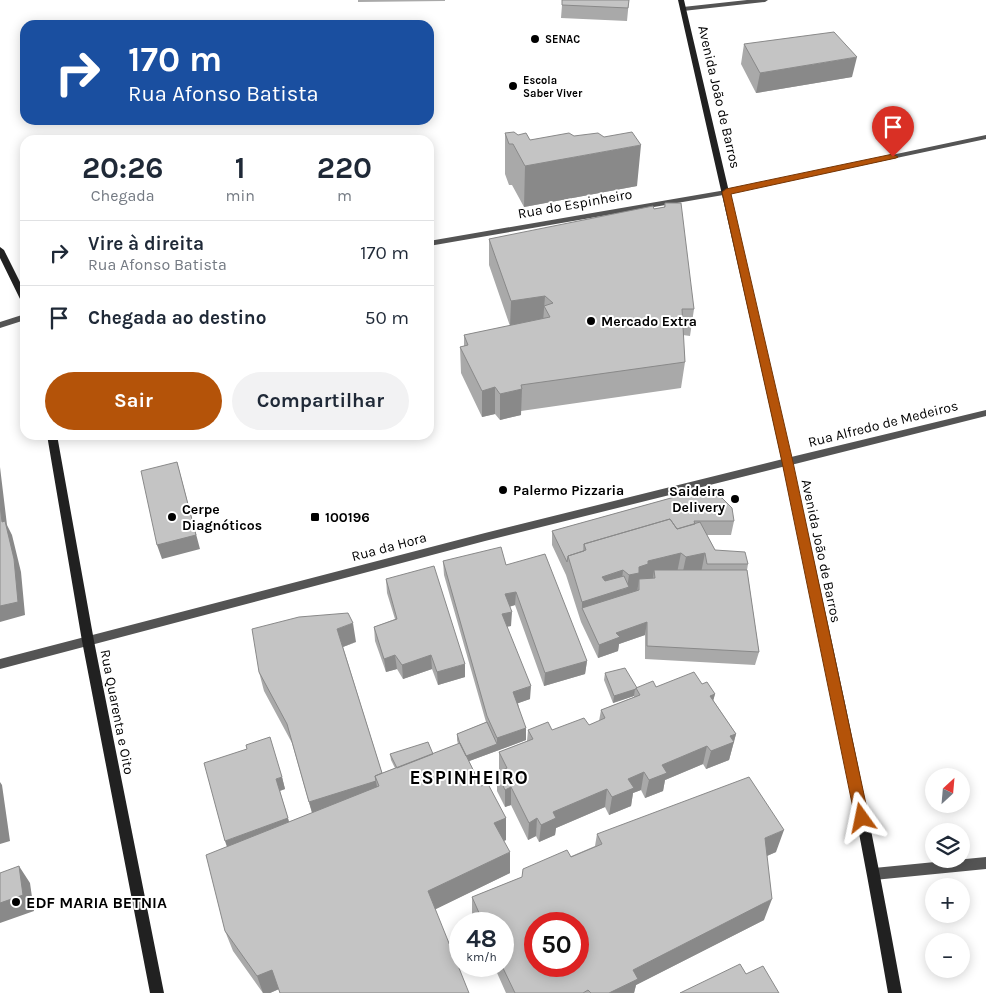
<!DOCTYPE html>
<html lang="pt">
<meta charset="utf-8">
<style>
body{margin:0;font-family:Karla,sans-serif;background:#f2f2f3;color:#1f2937;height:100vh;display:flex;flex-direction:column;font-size:19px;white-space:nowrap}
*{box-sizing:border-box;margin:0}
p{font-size:16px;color:#747a83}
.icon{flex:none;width:28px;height:28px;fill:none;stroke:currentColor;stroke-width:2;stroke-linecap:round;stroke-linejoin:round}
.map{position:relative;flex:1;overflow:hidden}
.details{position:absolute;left:20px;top:135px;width:414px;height:305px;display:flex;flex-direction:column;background:#fff;border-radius:15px;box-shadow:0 2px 12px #0003}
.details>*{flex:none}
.top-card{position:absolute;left:20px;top:20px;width:414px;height:105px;border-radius:15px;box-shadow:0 2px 12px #0003;background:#1a4fa0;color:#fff;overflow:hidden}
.needle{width:32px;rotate:26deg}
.buttons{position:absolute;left:925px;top:768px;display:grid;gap:10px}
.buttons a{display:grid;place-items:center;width:45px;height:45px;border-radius:50%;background:#fff;box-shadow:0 2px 12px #0003;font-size:25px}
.speed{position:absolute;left:449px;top:912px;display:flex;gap:10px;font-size:25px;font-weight:700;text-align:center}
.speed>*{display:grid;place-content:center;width:65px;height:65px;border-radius:50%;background:#fff;box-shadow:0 2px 12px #0003;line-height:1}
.speed small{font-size:12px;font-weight:400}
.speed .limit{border:8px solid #d22;background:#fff;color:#111}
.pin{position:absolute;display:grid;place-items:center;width:42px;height:42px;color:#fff;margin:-51px -21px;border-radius:50% 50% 50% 0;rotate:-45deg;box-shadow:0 0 5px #0007}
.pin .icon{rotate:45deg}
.me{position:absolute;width:55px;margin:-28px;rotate:348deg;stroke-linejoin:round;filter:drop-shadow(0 0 4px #0008)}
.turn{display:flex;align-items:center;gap:18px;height:105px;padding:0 25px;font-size:22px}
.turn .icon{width:65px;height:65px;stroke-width:2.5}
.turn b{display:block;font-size:35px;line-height:42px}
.eta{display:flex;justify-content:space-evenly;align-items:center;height:85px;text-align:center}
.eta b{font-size:30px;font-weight:700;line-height:35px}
.primary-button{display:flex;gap:10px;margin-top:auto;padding:10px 25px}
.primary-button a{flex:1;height:58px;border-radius:30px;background:#b45309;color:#fff;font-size:20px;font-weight:700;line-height:58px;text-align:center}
.primary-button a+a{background:#f2f2f3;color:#1f2937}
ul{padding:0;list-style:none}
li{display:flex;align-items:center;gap:15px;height:65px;padding:0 25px;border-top:1px solid #e0e1e3}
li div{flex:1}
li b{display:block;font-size:19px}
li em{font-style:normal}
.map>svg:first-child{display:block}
</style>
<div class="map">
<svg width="986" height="993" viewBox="0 0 986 993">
<rect width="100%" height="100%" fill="#fff"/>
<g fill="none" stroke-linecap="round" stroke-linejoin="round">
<path fill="#545454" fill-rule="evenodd" d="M 986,135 L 986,139 L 726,194 L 722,192 L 726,190 Z
M 986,410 L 986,416 L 787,466 L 782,462 L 787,458 Z
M 986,857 L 986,869 L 874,880 L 870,878 L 868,874 L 870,870 L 874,868 Z"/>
<path fill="#545454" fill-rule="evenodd" d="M 747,0 L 768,0 L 765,2 L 683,11 L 680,9 L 683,7 Z
M 726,190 L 730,192 L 729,194 L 429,246 L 429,241 Z
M 25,314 L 25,320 L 0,328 L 0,322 Z
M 787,458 L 790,459 L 792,462 L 790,465 L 485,541 L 0,669 L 0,659 L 485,533 Z"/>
<path fill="#212121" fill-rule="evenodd" d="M 678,0 L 684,0 C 761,330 842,660 902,993 L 888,993 C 831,660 752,330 678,0 Z
M 0,247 L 4,250 L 25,292 L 25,304 L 21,301 L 0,258 Z
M 47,435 L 57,435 L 94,641 L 164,993 L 150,993 L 82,641 Z"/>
</g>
<path fill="#a9a9a9" d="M 358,0 L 445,0 L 445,1 L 358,2 Z
M 629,0 L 627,21 L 561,18 L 562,5 Z
M 744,44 L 852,77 L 756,93 L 741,64 Z
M 505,133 L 518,135 L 637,186 L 524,207 L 512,185 L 509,185 L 505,174 Z
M 665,203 L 694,309 L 690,336 L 683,335 L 685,362 L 681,388 L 521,411 L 521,415 L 500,420 L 495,414 L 482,417 L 461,373 L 460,347 L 464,346 L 464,335 L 510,326 L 489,265 L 489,239 L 664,207 Z
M 689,493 L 734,521 L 731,535 L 707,535 L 715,550 L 748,564 L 747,570 L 759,652 L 755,665 L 645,659 L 645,635 L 619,644 L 618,651 L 598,658 L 581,622 L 566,575 L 552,545 L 552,531 Z
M 443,561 L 506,565 L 587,661 L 585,674 L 544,686 L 515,605 L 509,607 L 511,626 L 507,627 L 530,699 L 518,703 L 526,740 L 469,761 L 481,786 L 506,818 L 506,840 L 504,841 L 510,873 L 435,909 L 279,989 L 270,993 L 263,993 L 233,951 L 225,931 L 227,847 L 282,777 L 285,789 L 280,791 L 289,822 L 312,813 L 292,743 L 264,691 L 259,672 L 356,642 L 343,647 L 382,773 L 395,768 L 391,760 L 390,754 L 433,754 L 458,744 L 457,740 L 457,734 L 486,722 L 444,575 Z
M 386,579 L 465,677 L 438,685 L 432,669 L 403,679 L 397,669 L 386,672 L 375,641 L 374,627 L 395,619 L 387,593 Z
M 605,673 L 637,688 L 702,684 L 715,694 L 713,700 L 736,734 L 729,760 L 706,769 L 703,764 L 665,780 L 663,791 L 645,798 L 641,790 L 633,793 L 631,806 L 609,815 L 605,807 L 556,828 L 555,835 L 539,842 L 536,836 L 528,840 L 511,805 L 505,807 L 497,791 L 497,773 L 499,772 L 499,752 L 527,741 L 528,730 L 552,730 L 589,725 L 599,721 L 601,710 L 634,697 L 634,696 L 613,703 L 604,680 Z
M 597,834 L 776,852 L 767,856 L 764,920 L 636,985 L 634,993 L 506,993 L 494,966 L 502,966 L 502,924 L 475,924 L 472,917 L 472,897 L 522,877 L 595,846 Z"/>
<path fill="#898989" d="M 857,57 L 852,77 L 756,93 L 760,73 Z
M 641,145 L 637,186 L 524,207 L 525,166 Z
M 545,296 L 543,322 L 510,327 L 511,301 Z
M 495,387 L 495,414 L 482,417 L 482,391 Z
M 522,389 L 521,415 L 500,420 L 500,394 Z
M 177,462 L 200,549 L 162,559 L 157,545 Z
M 0,467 L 7,525 L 12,535 L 21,572 L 25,615 L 0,622 Z
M 681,553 L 677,573 L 654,570 L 653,579 L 639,579 L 637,593 L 582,608 L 582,602 L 602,577 L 623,570 L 621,590 L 627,588 L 629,575 L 639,567 L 648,561 Z
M 705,553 L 701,573 L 682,576 L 686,557 Z
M 516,592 L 515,605 L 504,608 L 505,594 Z
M 512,612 L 511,626 L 502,627 L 502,614 Z
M 647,622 L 645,635 L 619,644 L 618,651 L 598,658 L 599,645 L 616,633 Z
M 353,623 L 356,642 L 340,648 L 337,629 Z
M 395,655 L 397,669 L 386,672 L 384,659 Z
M 431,655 L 432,669 L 403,679 L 402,665 Z
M 587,661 L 585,674 L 544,686 L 545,673 Z
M 465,664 L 465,677 L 438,685 L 437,672 Z
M 531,686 L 530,699 L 513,705 L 513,692 Z
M 635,689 L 634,696 L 613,703 L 614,696 Z
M 715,694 L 710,713 L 710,696 Z
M 526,728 L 526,740 L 464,763 L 464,756 L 497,744 L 497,738 Z
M 736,734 L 729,760 L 706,769 L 711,751 L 730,736 Z
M 707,746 L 703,764 L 665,780 L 663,791 L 645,798 L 649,780 L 662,765 Z
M 644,772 L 641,790 L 633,793 L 631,806 L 609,815 L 612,797 L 628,779 Z
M 282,777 L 285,789 L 279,791 L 276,779 Z
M 376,781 L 379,798 L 314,819 L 309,802 Z
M 0,782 L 2,785 L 10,841 L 0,844 Z
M 511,787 L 511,805 L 505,807 L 505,790 Z
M 607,789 L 605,807 L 556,828 L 555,835 L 539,842 L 541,825 L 553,812 Z
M 288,818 L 291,830 L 229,853 L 225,841 Z
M 506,818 L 506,840 L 494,845 L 494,823 Z
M 537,818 L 536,836 L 528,840 L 529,823 Z
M 784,830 L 776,852 L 757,860 L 765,838 Z
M 510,852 L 510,873 L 430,912 L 428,891 Z
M 19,866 L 30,883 L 34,911 L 0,923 L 0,903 Z
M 772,899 L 764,920 L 636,985 L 634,993 L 609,993 L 633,970 Z
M 272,970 L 279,989 L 270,993 L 263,993 L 257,976 Z"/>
<path fill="#c4c4c4" stroke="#898989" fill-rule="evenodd" d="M 562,0 L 629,0 L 628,8 L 562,5 Z
M 834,32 L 857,57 L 760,73 L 744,44 Z
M 514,132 L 518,135 L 526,133 L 530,140 L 569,133 L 574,136 L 598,133 L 604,137 L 632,132 L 641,145 L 525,166 L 513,144 L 509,144 L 505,133 Z
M 665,203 L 681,203 L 694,309 L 682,309 L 685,362 L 521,385 L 522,389 L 500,394 L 495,387 L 482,391 L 460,347 L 468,345 L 464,335 L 550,317 L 544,306 L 553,303 L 545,296 L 511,301 L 489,239 L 653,206 L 654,209 L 665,207 Z
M 177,462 L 196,535 L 157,545 L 141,471 Z
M 703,492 L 722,498 L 732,508 L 734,521 L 694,521 L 695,524 L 677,529 L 670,519 L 584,544 L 584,551 L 568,556 L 567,562 L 552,531 L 689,493 Z
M 0,505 L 2,522 L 5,521 L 14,559 L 18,602 L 0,606 Z
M 670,519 L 677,529 L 700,522 L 715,550 L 745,552 L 748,564 L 707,564 L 705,553 L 686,557 L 681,553 L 648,561 L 648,564 L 639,567 L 639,573 L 629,575 L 623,570 L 602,577 L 605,581 L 624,576 L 629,587 L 582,602 L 568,556 L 586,550 L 584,544 Z
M 501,547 L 506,565 L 545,554 L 587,661 L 545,673 L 516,592 L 505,594 L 512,612 L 502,614 L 531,686 L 513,692 L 526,728 L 497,738 L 487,716 L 443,561 Z
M 434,566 L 465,664 L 437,672 L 431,655 L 402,665 L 395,655 L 384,659 L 374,627 L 397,619 L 386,579 Z
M 654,570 L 747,570 L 759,652 L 647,646 L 647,622 L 616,633 L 620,637 L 599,645 L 582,608 L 639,590 L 639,579 L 655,578 Z
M 348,613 L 353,623 L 337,629 L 382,773 L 375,776 L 376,781 L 309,802 L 287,724 L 259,672 L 252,629 L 299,617 Z
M 625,668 L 637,688 L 636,688 L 636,689 L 614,696 L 605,673 Z
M 694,672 L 702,684 L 707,682 L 715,694 L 710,696 L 736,734 L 730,736 L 734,742 L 711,751 L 707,746 L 662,765 L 667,773 L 649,780 L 644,772 L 628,779 L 634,788 L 612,797 L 607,789 L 553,812 L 556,818 L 541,825 L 537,818 L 529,823 L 511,787 L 505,790 L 497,773 L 507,768 L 499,752 L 533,739 L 528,730 L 548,722 L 552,730 L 584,718 L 589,725 L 605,718 L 601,710 L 640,695 L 636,688 L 653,681 L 656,687 Z
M 487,722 L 497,744 L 466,756 L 460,744 L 457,734 Z
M 270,737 L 282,777 L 276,779 L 288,818 L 225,841 L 204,763 L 247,749 L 246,745 Z
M 428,742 L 433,754 L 397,768 L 390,754 Z
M 460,743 L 481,786 L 488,784 L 506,818 L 494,823 L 510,852 L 428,891 L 469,993 L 280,993 L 272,970 L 257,976 L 225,931 L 206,855 L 379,786 L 375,776 Z
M 749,777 L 784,830 L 765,838 L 772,899 L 633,970 L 638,979 L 609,993 L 591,993 L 588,990 L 583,993 L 515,993 L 502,966 L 502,924 L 484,924 L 472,897 L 522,877 L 523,869 L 567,850 L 571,857 L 602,844 L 597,834 ZM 535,924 L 578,924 L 578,966 L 535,966 Z
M 19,866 L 23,895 L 0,903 L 0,873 Z
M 740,964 L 746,974 L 763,966 L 779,993 L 680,993 Z"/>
<path fill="#b45309" stroke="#753606" d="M 893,154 L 898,157 L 896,158 L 731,194 L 793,462 L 869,818 L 867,823 L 862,824 L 857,823 L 855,818 L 782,462 L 722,192 L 726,189 Z"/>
<g fill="#000" stroke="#fff" stroke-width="2">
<circle cx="535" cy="39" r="5"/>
<circle cx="513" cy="86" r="5"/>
<circle cx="591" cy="321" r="5"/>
<circle cx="503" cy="490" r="5"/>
<circle cx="735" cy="499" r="5"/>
<circle cx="172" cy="517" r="5"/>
<rect x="310" y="512" width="10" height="10" rx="2.5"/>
<circle cx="16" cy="902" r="5"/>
</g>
<g text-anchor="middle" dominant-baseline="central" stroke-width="4" stroke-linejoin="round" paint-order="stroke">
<g font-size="11" font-weight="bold" fill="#000" stroke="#fff" text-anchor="start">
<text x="545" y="39">SENAC</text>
<text x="523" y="80">Escola<tspan x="523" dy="13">Saber Viver</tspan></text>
</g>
<g font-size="14" fill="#000" stroke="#fff">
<text transform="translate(719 97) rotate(77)">Avenida João de Barros</text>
<text transform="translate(575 204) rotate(-10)">Rua do Espinheiro</text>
<text transform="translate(883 424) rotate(-14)">Rua Alfredo de Medeiros</text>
<text transform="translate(389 547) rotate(-15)">Rua da Hora</text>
<text transform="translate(821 551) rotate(78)">Avenida João de Barros</text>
<text transform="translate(117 712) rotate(79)">Rua Quarenta e Oito</text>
</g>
<g font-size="14" font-weight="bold" fill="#000" stroke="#fff" text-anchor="start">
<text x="601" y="321">Mercado Extra</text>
<text x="513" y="490">Palermo Pizzaria</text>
<text x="725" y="491" text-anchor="end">Saideira<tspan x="725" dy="16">Delivery</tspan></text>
<text x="182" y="509">Cerpe<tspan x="182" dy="16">Diagnóticos</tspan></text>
<text x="325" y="517">100196</text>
</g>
<g font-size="16" font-weight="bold" fill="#000" stroke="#fff" text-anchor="start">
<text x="26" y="902">EDF MARIA BETNIA</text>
</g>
<g font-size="19" font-weight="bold" letter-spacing="1" fill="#000" stroke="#fff">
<text x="469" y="778">ESPINHEIRO</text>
</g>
</g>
</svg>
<div class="buttons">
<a><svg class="needle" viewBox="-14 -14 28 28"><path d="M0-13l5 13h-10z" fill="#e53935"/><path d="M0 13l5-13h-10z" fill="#747a83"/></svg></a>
<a><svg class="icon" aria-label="layers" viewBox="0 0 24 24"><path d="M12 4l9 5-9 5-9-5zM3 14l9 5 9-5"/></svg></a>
<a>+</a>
<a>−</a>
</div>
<div class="speed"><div>48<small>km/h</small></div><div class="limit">50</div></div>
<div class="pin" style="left:893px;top:157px;background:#d93025"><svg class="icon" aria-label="arrive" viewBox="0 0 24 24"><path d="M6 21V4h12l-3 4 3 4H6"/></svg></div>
<svg class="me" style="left:862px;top:818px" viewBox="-20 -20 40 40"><path d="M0-17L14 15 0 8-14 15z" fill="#b45309" stroke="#fff" stroke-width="4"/></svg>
<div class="top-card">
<div class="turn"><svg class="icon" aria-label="right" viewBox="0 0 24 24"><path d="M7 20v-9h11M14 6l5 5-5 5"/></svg><div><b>170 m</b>Rua Afonso Batista</div></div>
</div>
<section class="details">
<div class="eta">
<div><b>20:26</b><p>Chegada</p></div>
<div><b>1</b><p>min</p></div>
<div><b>220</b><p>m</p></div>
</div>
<ul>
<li><svg class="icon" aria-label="right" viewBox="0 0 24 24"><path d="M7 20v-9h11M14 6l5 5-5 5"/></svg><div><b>Vire à direita</b><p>Rua Afonso Batista</p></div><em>170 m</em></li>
<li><svg class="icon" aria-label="arrive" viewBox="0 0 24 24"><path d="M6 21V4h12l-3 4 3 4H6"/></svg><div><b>Chegada ao destino</b></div><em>50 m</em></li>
</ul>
<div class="primary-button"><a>Sair</a><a>Compartilhar</a></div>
</section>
</div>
